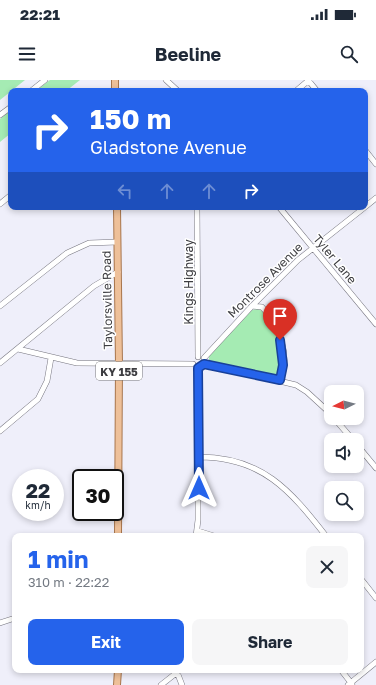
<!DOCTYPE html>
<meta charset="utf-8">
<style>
body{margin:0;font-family:"Golos Text",sans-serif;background:#f6f6f7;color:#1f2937;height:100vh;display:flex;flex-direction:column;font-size:15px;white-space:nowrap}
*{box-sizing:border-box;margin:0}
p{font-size:13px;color:#747a83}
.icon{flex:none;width:22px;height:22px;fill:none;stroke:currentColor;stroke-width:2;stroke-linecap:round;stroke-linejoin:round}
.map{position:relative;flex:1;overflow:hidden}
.details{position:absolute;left:12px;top:453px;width:352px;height:140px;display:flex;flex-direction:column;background:#fff;border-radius:8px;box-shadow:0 2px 6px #0003}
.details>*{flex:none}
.banner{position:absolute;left:8px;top:8px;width:360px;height:122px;border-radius:8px;box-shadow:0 2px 6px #0003;background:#2563eb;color:#fff;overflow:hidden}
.needle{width:26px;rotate:264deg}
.buttons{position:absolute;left:324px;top:305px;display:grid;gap:8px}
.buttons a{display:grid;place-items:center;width:40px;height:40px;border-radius:8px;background:#fff;box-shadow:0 2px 6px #0003;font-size:20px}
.speed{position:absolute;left:12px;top:389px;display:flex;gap:8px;font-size:20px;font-weight:700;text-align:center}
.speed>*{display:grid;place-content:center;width:52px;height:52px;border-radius:50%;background:#fff;box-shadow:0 2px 6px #0003;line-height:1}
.speed small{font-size:10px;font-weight:400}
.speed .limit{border:2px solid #111;border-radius:6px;background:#fff;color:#111}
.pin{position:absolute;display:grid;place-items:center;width:34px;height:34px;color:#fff;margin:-41px -17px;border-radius:50% 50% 50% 0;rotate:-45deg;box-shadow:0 0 4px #0007}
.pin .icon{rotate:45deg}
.me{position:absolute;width:44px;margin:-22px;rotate:0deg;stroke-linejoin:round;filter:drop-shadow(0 0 3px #0008)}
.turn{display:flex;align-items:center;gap:14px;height:84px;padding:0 16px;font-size:18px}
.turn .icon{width:52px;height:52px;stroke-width:2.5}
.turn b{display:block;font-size:28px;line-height:34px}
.lanes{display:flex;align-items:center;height:38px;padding:0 16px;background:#0003;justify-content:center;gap:20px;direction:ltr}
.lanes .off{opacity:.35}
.round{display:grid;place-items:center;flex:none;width:42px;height:42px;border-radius:8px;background:#f6f6f7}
.head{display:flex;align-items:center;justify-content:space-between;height:68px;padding:0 16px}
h1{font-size:24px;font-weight:700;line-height:30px;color:#2563eb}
.cta{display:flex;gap:8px;margin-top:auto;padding:8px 16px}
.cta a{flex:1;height:46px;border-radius:8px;background:#2563eb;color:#fff;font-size:16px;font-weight:700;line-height:46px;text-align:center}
.cta a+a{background:#f6f6f7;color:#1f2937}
.status{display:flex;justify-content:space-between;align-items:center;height:28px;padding:0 20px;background:#fff;direction:ltr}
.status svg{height:11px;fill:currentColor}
header{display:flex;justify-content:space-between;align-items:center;height:52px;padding:0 16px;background:#fff;font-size:18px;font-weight:700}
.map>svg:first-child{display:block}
</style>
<div class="status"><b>22:21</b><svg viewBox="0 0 49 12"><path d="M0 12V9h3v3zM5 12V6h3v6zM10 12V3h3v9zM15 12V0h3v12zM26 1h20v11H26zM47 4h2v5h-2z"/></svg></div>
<header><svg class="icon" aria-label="menu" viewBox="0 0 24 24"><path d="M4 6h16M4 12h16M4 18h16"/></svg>Beeline<svg class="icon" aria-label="search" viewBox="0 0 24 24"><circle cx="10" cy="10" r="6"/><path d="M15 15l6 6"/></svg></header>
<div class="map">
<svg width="376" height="605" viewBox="0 0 376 605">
<rect width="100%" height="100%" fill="#efeffa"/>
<path fill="#a5ebb3" d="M 0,0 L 25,0 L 0,20 Z
M 50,0 L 80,0 L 66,11 L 35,11 Z
M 11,30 L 11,53 L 0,62 L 0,39 Z
M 258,229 C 278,235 284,277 279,295 L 274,297 L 209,281 L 209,276 L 252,230 Z"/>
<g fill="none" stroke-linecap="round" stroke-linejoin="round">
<g stroke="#76757f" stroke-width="6">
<path id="minor" d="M 166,0 L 178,11
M 308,0 L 317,11
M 31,11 L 45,0
M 296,11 L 309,0
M 0,35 L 11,27
M 365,70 L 376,84
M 0,124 L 11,115
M 197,127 L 198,277
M 279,127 L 376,244
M 365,127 L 376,118
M 0,226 L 67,173 L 89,163 L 117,162
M 252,226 L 262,227 C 279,244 291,277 280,301
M 18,269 L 77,283 L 193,284
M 204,278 L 252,226 L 298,180 L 365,127
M 0,283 L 94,206 L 118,192
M 204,283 L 296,305 L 307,312 L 331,334
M 334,338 L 353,360
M 0,351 L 38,319 L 47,301 L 51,278
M 357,365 L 376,388
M 199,377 C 262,377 290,410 326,456
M 198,451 L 214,456
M 196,456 L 198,440 L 198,288
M 361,499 L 376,518
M 0,543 L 15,538
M 341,590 L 352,604
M 177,592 L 182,605
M 161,605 L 180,590
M 348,605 L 376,582"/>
</g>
<g stroke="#a8764e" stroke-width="8">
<path id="major" d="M 115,0 L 115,11
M 117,127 L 119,284 L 118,456
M 117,605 L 118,590"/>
</g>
<use href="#minor" stroke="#fff" stroke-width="5"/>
<use href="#major" stroke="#eec099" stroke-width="6"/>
</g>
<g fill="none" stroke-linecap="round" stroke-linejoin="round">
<g stroke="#184099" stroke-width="10">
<path id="route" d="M 199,408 L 198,288 L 204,284 L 280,300 L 283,285 L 280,260"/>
</g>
<use href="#route" stroke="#2563eb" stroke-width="7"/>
</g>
<g text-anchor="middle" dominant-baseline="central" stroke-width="3" stroke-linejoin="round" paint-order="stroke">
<rect fill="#fff" stroke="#767679" stroke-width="1" x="96" y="282" width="46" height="18" rx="3"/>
<g font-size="11" font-weight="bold" fill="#3c3c40">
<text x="119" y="291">KY 155</text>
</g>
<g font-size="12" fill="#3c3c40" stroke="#fff">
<text transform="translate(335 179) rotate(50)">Tyler Lane</text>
<text transform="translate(265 200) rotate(-45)">Montrose Avenue</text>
<text transform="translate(188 202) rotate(-90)">Kings Highway</text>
<text transform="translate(107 220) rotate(-91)">Taylorsville Road</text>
</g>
</g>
</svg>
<div class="buttons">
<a><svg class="needle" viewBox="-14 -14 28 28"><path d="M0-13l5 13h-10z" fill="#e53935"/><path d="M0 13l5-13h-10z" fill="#747a83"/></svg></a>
<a><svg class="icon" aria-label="sound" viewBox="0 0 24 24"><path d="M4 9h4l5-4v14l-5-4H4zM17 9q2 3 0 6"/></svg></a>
<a><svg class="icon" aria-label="search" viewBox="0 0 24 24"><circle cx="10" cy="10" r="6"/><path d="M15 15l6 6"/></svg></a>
</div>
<div class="speed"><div>22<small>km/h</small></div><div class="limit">30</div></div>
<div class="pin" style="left:280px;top:260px;background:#d93025"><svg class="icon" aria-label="arrive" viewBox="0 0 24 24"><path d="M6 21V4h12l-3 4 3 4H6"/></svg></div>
<svg class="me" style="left:199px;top:408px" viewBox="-20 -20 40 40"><path d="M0-17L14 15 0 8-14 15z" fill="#2563eb" stroke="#fff" stroke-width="4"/></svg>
<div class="banner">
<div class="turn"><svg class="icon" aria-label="right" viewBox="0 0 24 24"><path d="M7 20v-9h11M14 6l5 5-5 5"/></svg><div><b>150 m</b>Gladstone Avenue</div></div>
<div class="lanes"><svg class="icon off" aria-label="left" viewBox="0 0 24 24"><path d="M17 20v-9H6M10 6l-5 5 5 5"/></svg><svg class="icon off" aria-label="ahead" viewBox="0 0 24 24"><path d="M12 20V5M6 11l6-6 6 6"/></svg><svg class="icon off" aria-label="ahead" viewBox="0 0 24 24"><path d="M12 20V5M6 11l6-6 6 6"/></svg><svg class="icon" aria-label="right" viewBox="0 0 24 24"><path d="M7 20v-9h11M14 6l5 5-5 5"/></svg></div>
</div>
<section class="details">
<div class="head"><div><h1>1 min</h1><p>310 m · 22:22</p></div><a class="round"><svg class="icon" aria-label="close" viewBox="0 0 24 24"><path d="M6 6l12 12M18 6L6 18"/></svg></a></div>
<div class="cta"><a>Exit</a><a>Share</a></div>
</section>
</div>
